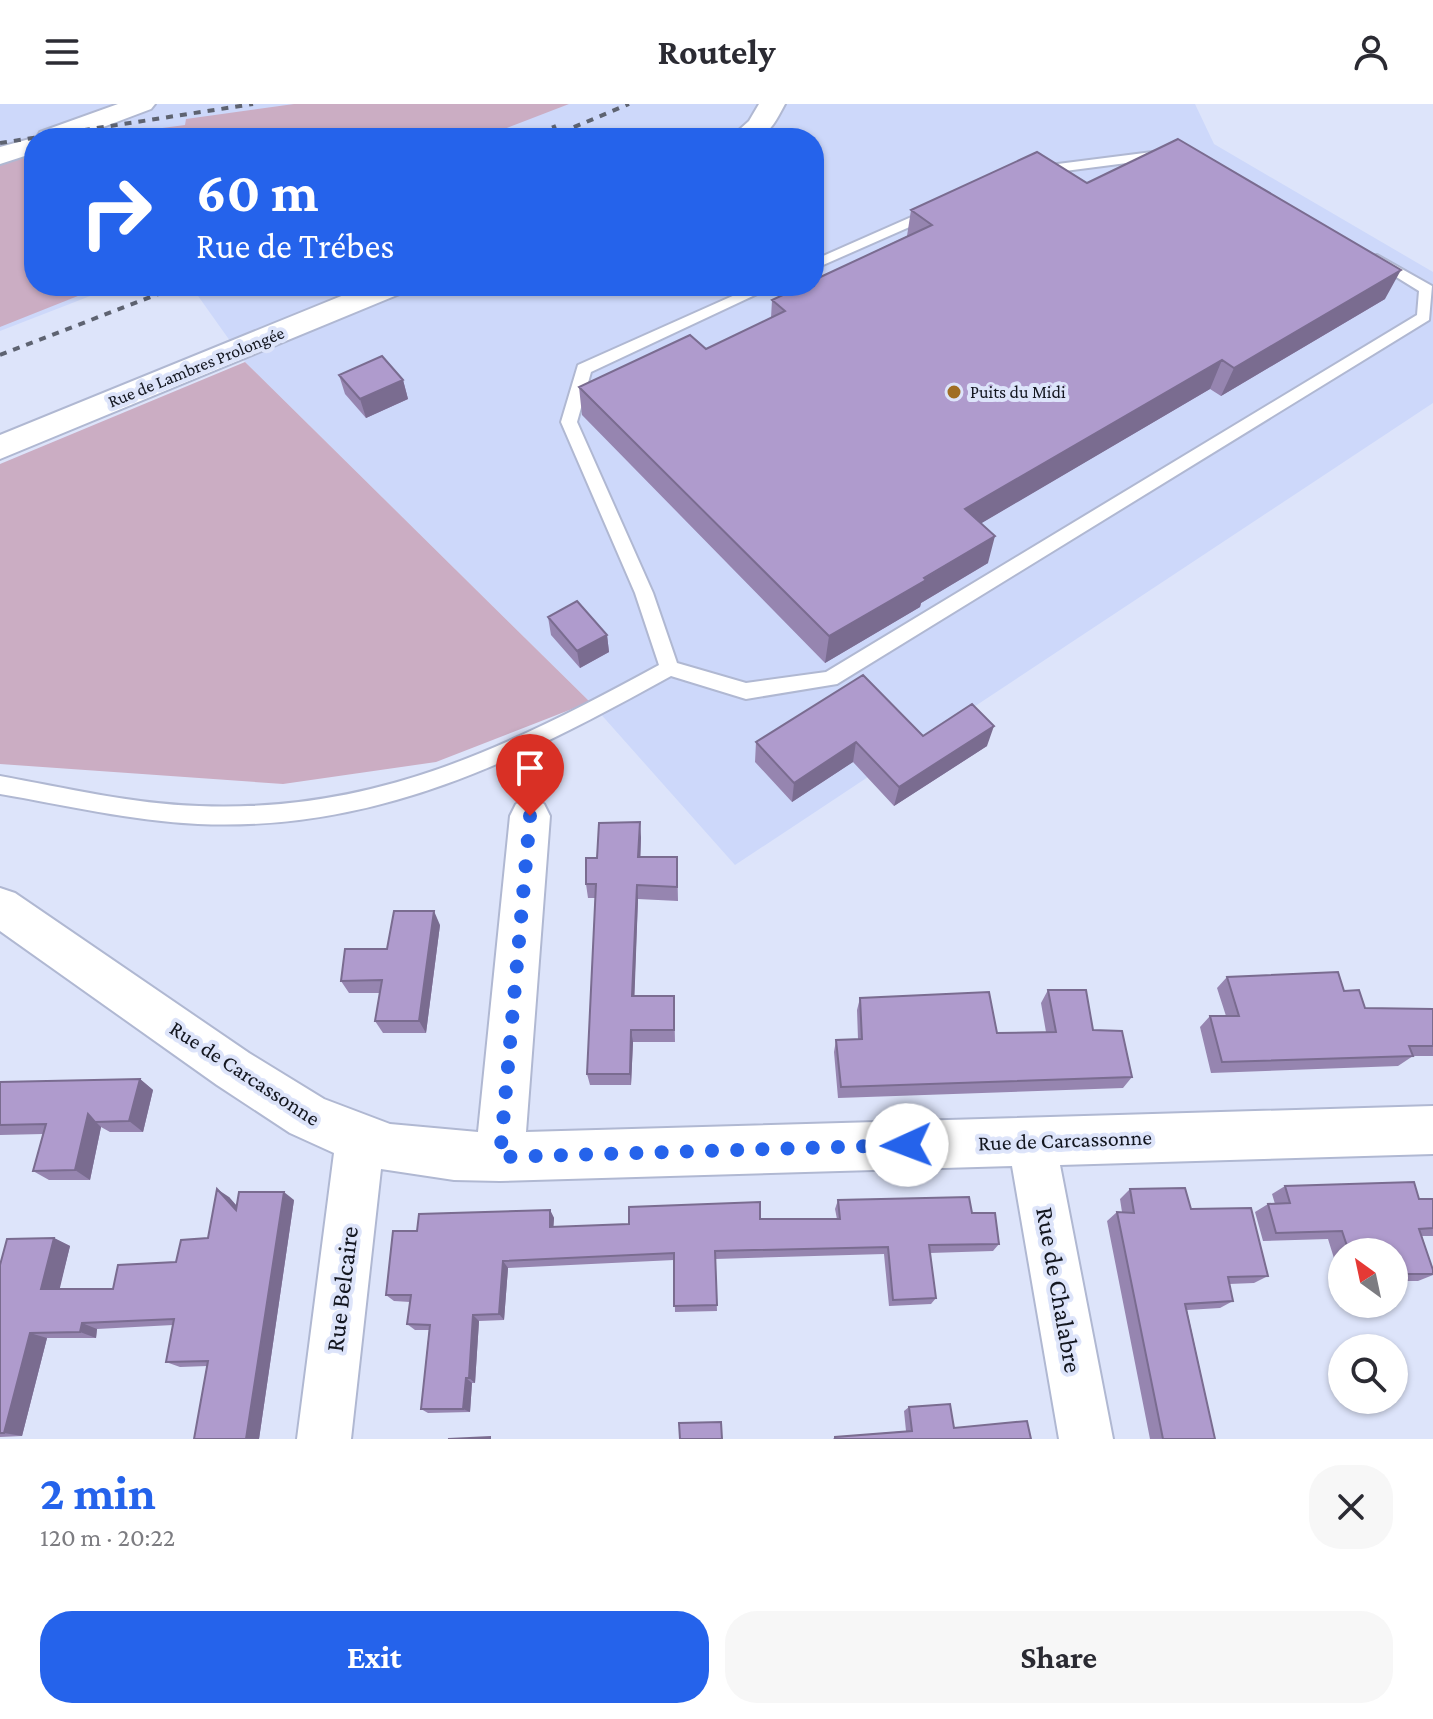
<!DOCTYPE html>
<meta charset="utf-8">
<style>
body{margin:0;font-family:"Crimson Pro",serif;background:#f7f7f7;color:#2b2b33;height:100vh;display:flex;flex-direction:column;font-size:30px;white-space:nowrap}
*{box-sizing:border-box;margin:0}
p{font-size:26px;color:#7c7c81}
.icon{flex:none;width:44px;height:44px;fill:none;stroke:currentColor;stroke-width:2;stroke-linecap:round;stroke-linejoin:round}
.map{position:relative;height:1335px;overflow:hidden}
.sheet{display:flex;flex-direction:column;background:#fff;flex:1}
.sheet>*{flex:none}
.hud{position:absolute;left:24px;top:24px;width:800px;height:168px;border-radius:32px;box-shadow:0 2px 6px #0004;background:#2563eb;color:#fff;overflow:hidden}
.needle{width:52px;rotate:327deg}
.controls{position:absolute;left:1328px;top:1134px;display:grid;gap:16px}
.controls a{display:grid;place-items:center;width:80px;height:80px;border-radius:50%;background:#fff;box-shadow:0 2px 6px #0004;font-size:40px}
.pin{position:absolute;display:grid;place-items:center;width:68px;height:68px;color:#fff;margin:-82px -34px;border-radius:50% 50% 50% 0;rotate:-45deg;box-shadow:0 0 8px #0007}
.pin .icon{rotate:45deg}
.me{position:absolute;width:88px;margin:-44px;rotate:268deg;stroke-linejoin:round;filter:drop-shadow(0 0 6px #0008)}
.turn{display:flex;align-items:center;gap:28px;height:168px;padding:0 40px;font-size:36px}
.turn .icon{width:104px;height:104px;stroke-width:2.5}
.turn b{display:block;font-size:56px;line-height:68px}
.round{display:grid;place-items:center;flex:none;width:84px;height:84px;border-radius:32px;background:#f7f7f7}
.overview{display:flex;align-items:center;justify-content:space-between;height:136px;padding:0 40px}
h1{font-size:48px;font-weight:700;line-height:60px;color:#2563eb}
.action{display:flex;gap:16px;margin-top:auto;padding:16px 40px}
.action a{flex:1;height:92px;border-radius:32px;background:#2563eb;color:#fff;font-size:32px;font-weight:700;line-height:92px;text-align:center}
.action a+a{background:#f7f7f7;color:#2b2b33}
header{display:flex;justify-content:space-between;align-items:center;height:104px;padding:0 40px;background:#fff;font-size:36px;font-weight:700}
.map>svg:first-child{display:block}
</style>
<header><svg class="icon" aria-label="menu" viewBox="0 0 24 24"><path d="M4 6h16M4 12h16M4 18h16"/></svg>Routely<svg class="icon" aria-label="person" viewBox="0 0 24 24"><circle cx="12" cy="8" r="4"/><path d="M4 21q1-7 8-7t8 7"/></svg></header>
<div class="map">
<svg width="1433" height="1335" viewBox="0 0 1433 1335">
<rect width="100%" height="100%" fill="#dde4fa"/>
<path fill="#cdd8fa" d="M 0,0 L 1195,0 L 1214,40 L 1433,168 L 1433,299 L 735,761 L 590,598 L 245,258 L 191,182 L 814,182 L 814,34 L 34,34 L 34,182 L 116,182 L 0,227 Z"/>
<path fill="#cbadc3" d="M 294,0 L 569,0 L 481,34 L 87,34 L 185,21 L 186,15 Z
M 34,50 L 34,182 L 103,182 L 0,223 L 0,61 Z
M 245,258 L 590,598 L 436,658 L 283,680 L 0,660 L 0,360 Z"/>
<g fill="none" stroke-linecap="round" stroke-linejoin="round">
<g stroke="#b0b8d2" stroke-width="4">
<path id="lane" d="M 1168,46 L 1173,47 L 1173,53 L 1034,71 L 1027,67 L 1034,63 Z
M 934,103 L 941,107 L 939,110 L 814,165 L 814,156 Z
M 1377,151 L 1432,182 L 1429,216 L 837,580 L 746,595 L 671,572 C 519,656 377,728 198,720 C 131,717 65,701 0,690 L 0,672 C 66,684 132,700 199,702 C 376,709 508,643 659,561 L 635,489 L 561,318 L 578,261 L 755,182 L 774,182 L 591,268 L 577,318 L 653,489 L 677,559 L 746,579 L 826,568 L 1417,211 L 1419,187 L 1372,158 L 1372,152 Z"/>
</g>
<g stroke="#b0b8d2" stroke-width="4">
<path id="street" d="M 118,0 L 155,0 L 151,5 L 74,34 L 34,34 L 34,49 L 0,60 L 0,43 L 37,33 L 40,28 Z
M 759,0 L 785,0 C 768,32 766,34 730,34 L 749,17 Z
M 366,182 L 407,182 L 402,189 L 0,355 L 0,331 Z
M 530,694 L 544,700 L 550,712 L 526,1028 L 1433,1002 L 1433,1050 L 1060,1061 L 1113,1335 L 1059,1335 L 1012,1062 L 500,1077 L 454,1076 L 381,1065 L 351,1335 L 297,1335 L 334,1049 L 290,1029 L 217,981 L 0,827 L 0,784 L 15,789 L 249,949 L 324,995 L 390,1020 L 478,1028 L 510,712 L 516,700 Z"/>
</g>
<use href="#lane" fill="#fff" fill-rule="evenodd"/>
<use href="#street" fill="#fff" fill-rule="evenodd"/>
<path stroke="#5e6371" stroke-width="4" stroke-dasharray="7 7" stroke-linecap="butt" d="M 526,34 L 556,22
M 548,34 L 629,0
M 0,39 L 253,0
M 0,251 L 179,182"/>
</g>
<path fill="#9685b0" d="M 1087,79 L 1385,195 L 1221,292 L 1210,285 L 981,419 L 988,459 L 921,499 L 920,503 L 825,559 L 582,311 L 579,283 L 706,245 L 771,214 L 772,196 L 907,132 L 911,106 Z
M 339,271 L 403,276 L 408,295 L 366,314 L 345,290 Z
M 548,513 L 607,531 L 609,548 L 580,564 L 551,531 Z
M 923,632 L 987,642 L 894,702 L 853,658 L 792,698 L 755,658 L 756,638 Z
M 641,733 L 640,753 L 677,753 L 678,797 L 638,795 L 634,892 L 674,892 L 675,938 L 633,938 L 631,981 L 590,981 L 587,970 L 595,794 L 588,794 L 586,780 L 597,754 Z
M 440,821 L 426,929 L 383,929 L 375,917 L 380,889 L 349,889 L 341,877 L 387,845 Z
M 1227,873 L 1344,887 L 1365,904 L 1433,905 L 1433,952 L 1413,952 L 1398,962 L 1211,969 L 1200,923 L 1210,912 L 1226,912 L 1217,884 Z
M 1048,886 L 1093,926 L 1132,973 L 1123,984 L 838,994 L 834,948 L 836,936 L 858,935 L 857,906 L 860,894 L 997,929 L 1046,928 L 1041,899 Z
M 140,975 L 153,986 L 143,1028 L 110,1028 L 101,1023 L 90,1076 L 49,1076 L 33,1067 L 43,1030 L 0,1031 L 0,978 Z
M 1285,1082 L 1419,1095 L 1433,1095 L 1433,1132 L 1422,1132 L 1433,1166 L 1433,1171 L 1418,1177 L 1400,1177 L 1394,1180 L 1394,1148 L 1342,1148 L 1342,1180 L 1328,1135 L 1263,1137 L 1255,1108 L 1268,1100 L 1275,1100 L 1272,1090 Z
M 1130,1085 L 1191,1105 L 1268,1172 L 1254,1179 L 1229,1180 L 1233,1197 L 1220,1204 L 1187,1206 L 1215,1335 L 1150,1335 L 1107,1117 L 1117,1108 L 1122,1108 L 1120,1095 Z
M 229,1093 L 237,1102 L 294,1096 L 259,1335 L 194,1335 L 207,1262 L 180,1263 L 166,1258 L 173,1221 L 97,1225 L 96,1234 L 47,1234 L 22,1332 L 0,1333 L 0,1161 L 54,1134 L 70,1142 L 59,1185 L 113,1185 L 176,1158 L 208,1134 Z
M 838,1096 L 972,1109 L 999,1140 L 993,1147 L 930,1149 L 936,1194 L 931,1200 L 889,1202 L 884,1150 L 715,1155 L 717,1207 L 675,1208 L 674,1156 L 508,1164 L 504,1216 L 479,1217 L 475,1279 L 472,1279 L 470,1308 L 428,1309 L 421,1305 L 429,1226 L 415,1226 L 407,1220 L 410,1198 L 394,1197 L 386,1191 L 417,1127 L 550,1106 L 554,1114 L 553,1123 L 760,1115 L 837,1115 L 835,1105 Z
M 909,1303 L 954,1324 L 1031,1335 L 833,1335 L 835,1333 L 906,1327 L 904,1307 Z"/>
<path fill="#7a6c90" d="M 1401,166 L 1385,195 L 1221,292 L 1234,264 Z
M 1222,256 L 1210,285 L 958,433 L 965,405 Z
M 403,276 L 408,295 L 366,314 L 360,295 Z
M 995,432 L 988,459 L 921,499 L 920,503 L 825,559 L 829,532 Z
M 607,531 L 609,548 L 580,564 L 577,547 Z
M 994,622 L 987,642 L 894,702 L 899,683 Z
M 856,638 L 853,658 L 792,698 L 794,679 Z
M 640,718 L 641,733 L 640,768 L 638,753 Z
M 637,781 L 638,795 L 634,905 L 632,892 Z
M 434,807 L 440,821 L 426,929 L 419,917 Z
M 631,926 L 633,938 L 631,981 L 630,970 Z
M 140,975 L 153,986 L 143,1028 L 129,1017 Z
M 88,1010 L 101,1023 L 90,1076 L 75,1066 Z
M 217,1085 L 229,1093 L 247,1114 L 236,1106 Z
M 284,1088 L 294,1096 L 259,1335 L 246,1335 Z
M 550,1106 L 554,1114 L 553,1131 L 550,1123 Z
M 54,1134 L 70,1142 L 58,1192 L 41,1185 Z
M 503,1157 L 508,1164 L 504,1216 L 499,1210 Z
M 473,1211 L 479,1217 L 475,1279 L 469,1274 Z
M 82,1219 L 97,1225 L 96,1234 L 80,1228 Z
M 30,1229 L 47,1234 L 22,1332 L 4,1329 Z
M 466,1274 L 472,1279 L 470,1308 L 463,1305 Z"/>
<path fill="#af9bcd" stroke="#7a6c90" stroke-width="2" d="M 1178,35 L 1401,166 L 1234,264 L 1222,256 L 965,405 L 995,432 L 924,474 L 926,476 L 829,532 L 579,283 L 690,231 L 706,245 L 785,207 L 772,196 L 802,182 L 814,182 L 814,176 L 932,121 L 911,106 L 1037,48 L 1087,79 Z
M 382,252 L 403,276 L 360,295 L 339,271 Z
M 577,497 L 607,531 L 577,547 L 548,513 Z
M 863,571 L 923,632 L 972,600 L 994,622 L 899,683 L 856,638 L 794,679 L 756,638 Z
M 640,718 L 638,753 L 677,753 L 677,783 L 637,781 L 632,892 L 674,892 L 674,926 L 631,926 L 630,970 L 587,970 L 596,780 L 586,780 L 586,754 L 597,754 L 599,719 Z
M 394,807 L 434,807 L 419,917 L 375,917 L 382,876 L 341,877 L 345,845 L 387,845 Z
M 1338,868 L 1344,887 L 1359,886 L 1365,904 L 1433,905 L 1433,942 L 1409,942 L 1413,952 L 1222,958 L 1210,912 L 1239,912 L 1227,873 Z
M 1048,886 L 1086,886 L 1093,926 L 1122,927 L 1132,973 L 841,983 L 836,936 L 862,935 L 860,894 L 989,888 L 997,929 L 1056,928 Z
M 140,975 L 129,1017 L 95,1018 L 88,1010 L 75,1066 L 33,1067 L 46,1020 L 0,1021 L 0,978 Z
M 1414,1078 L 1419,1095 L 1433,1095 L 1433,1124 L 1419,1125 L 1433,1166 L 1433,1170 L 1398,1170 L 1401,1178 L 1394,1178 L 1394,1148 L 1349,1148 L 1342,1127 L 1276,1129 L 1268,1100 L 1290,1099 L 1285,1082 Z
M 1185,1084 L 1191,1105 L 1251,1104 L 1268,1172 L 1228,1173 L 1233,1197 L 1185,1200 L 1215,1335 L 1163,1335 L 1117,1108 L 1134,1109 L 1130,1085 Z
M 217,1085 L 236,1106 L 239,1088 L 284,1088 L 246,1335 L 194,1335 L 208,1257 L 166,1258 L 174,1215 L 82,1219 L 80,1228 L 30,1229 L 4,1329 L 0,1329 L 0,1161 L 7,1135 L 54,1134 L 41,1185 L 113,1185 L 118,1161 L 176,1158 L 181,1136 L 208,1134 Z
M 969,1093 L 972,1109 L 995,1109 L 999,1140 L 929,1141 L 936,1194 L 893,1196 L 888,1143 L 715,1147 L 717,1201 L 674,1202 L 674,1149 L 503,1157 L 499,1210 L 473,1211 L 469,1274 L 466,1274 L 463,1305 L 421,1305 L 430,1221 L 407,1220 L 411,1191 L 386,1191 L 393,1127 L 417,1127 L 419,1110 L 550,1106 L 550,1123 L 629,1120 L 629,1103 L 760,1098 L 760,1115 L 840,1115 L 838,1096 Z
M 950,1300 L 954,1324 L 1027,1317 L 1031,1335 L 835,1335 L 835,1333 L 912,1327 L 909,1303 Z
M 721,1318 L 722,1335 L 680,1335 L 679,1319 Z
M 490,1333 L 490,1335 L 448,1335 Z"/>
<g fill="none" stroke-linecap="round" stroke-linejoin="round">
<path stroke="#2563eb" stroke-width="14" stroke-dasharray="0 25.2" d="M 530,712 L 500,1053 L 907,1041"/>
</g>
<circle fill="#a06e23" stroke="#dde4fa" stroke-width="3" cx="954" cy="288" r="8"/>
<g text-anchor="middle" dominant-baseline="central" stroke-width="8" stroke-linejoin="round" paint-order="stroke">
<g font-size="18" fill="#13161f" stroke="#dde4fa">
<text transform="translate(196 263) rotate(-22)">Rue de Lambres Prolongée</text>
</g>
<g font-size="18" fill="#13161f" stroke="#dde4fa" text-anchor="start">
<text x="970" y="288">Puits du Midi</text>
</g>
<g font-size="22" fill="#13161f" stroke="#dde4fa">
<text transform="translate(245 969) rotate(33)">Rue de Carcassonne</text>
<text transform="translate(1065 1036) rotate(-2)">Rue de Carcassonne</text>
</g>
<g font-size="26" fill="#13161f" stroke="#dde4fa">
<text transform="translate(342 1185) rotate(-83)">Rue Belcaire</text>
<text transform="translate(1059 1186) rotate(80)">Rue de Chalabre</text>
</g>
</g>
</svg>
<div class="controls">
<a><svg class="needle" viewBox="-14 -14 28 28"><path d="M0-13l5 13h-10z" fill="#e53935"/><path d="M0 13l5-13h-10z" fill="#7c7c81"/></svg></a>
<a><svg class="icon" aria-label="search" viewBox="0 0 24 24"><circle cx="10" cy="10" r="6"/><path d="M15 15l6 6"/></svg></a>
</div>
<div class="pin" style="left:530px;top:712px;background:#d93025"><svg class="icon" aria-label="arrive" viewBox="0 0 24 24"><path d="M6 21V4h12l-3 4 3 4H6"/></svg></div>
<svg class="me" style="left:907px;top:1041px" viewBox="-20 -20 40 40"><circle r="19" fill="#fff"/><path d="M0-13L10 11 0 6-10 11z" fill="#2563eb"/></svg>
<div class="hud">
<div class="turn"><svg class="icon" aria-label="right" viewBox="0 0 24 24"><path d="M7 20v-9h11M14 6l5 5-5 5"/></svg><div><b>60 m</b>Rue de Trébes</div></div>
</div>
</div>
<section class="sheet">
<div class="overview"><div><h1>2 min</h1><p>120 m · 20:22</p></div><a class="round"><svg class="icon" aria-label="close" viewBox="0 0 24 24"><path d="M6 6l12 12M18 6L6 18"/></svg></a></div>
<div class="action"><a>Exit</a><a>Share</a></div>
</section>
